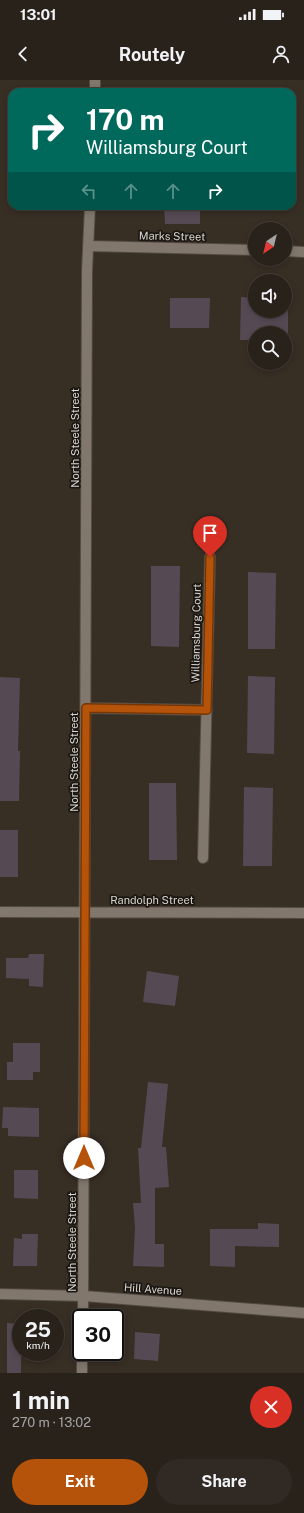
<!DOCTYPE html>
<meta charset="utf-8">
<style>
body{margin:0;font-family:"Public Sans",sans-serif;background:#312a24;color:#f1f3f6;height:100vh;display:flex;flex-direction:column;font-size:15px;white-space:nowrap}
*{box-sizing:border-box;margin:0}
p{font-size:13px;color:#a5a4a3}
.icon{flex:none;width:22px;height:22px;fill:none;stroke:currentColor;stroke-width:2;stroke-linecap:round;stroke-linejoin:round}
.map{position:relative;height:1293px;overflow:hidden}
.details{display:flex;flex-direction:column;background:#29221b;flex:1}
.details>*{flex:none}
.top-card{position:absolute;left:8px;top:8px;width:288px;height:122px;border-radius:12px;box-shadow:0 2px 6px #0003,0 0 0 1px #453f3a;background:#00695c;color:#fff;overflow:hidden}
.needle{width:26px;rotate:215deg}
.buttons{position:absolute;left:248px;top:142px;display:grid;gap:8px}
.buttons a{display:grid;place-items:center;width:44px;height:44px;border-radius:50%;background:#29221b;box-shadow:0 2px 6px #0003,0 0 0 1px #453f3a;font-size:20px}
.speed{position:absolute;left:12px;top:1229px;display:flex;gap:8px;font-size:20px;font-weight:700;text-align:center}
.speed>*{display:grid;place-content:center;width:52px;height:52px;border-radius:50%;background:#29221b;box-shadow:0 2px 6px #0003,0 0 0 1px #453f3a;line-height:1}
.speed small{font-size:10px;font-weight:400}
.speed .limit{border:2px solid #111;border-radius:6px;background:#fff;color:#111}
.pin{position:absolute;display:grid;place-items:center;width:34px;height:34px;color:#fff;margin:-41px -17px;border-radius:50% 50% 50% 0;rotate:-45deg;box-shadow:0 0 4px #0007}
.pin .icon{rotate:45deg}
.me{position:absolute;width:44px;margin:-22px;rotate:0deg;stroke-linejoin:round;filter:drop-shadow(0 0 3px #0008)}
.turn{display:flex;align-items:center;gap:14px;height:84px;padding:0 12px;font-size:18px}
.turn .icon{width:52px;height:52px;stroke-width:2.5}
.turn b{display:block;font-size:28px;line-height:34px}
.lanes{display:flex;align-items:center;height:38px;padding:0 12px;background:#0003;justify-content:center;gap:20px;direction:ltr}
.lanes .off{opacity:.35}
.round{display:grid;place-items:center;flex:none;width:42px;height:42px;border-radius:21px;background:#312a24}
.head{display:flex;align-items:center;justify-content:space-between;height:68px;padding:0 12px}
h1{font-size:24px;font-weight:700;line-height:30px}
.cta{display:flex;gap:8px;margin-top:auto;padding:8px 12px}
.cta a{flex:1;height:46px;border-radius:24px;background:#b45309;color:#fff;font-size:16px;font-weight:700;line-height:46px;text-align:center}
.cta a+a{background:#312a24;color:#f1f3f6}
.status{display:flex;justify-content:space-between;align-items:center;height:28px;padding:0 20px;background:#29221b;direction:ltr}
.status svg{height:11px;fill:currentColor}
header{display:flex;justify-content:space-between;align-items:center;height:52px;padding:0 12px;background:#29221b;font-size:18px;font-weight:700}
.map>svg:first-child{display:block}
</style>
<div class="status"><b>13:01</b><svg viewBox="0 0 49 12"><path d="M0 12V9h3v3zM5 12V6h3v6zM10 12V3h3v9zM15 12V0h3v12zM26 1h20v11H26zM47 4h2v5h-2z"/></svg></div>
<header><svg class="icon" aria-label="back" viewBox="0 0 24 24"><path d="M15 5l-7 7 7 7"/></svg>Routely<svg class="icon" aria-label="person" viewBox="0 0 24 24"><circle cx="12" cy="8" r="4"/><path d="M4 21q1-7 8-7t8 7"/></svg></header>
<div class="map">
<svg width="304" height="1293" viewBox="0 0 304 1293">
<rect width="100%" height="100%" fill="#372e24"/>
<path fill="#554a54" d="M 164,126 L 200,126 L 200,144 L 165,144 Z
M 241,217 L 255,218 L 255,231 L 288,231 L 288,253 L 255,253 L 255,260 L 240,260 Z
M 170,218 L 210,218 L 209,248 L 170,248 Z
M 151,486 L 180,486 L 179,567 L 151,566 Z
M 248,492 L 276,493 L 275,569 L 248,569 Z
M 248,596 L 275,597 L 274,674 L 247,673 Z
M 0,597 L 20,598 L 18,671 L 20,671 L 19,721 L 0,721 Z
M 149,703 L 176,703 L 177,780 L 149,780 Z
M 244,707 L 273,708 L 272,786 L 243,786 Z
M 0,750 L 18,750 L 18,797 L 0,797 Z
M 29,874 L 44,874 L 43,907 L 29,906 L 29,899 L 6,898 L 6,878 L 28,878 Z
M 147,891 L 179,896 L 175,926 L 143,922 Z
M 13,963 L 40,963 L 40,992 L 33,992 L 33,1000 L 7,1000 L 7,982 L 13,982 Z
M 148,1002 L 168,1004 L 162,1067 L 166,1067 L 169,1107 L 155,1108 L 155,1164 L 164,1164 L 164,1187 L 133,1186 L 135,1148 L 133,1123 L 141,1123 L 138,1068 L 141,1068 Z
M 3,1027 L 39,1028 L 39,1057 L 8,1056 L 8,1048 L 2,1048 Z
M 14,1090 L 38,1090 L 38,1119 L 14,1118 Z
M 258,1143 L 279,1144 L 279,1167 L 235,1166 L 235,1187 L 210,1186 L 210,1149 L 258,1149 Z
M 22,1154 L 38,1154 L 37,1186 L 13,1186 L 14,1158 L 22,1159 Z
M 7,1243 L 21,1244 L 21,1293 L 7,1293 Z
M 135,1252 L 160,1254 L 158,1281 L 134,1279 Z"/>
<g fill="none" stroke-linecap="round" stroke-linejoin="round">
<g stroke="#534b43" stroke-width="12">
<path id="minor" d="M 95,12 L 95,0
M 88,166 L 255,170
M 285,171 L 304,172
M 86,628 L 207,630
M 203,778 L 210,477
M 0,832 L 304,833
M 83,1238 L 87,191 L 90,126
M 82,1293 L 82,1272"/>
</g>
<g stroke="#534b43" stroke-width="12">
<path id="tertiary" d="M 0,1214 L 84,1216 L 304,1233"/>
</g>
<use href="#minor" stroke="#81776c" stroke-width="10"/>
<use href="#tertiary" stroke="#81776c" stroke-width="10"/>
</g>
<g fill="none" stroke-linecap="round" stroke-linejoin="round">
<g stroke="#753606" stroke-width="10">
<path id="route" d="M 84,1078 L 86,628 L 207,630 L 210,477"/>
</g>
<use href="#route" stroke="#b45309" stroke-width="7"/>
</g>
<g text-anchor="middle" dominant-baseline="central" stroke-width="3.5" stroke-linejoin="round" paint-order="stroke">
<g font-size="11" fill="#dad4ce" stroke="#1b1713">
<text transform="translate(172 156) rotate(1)">Marks Street</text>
<text transform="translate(75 358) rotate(-90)">North Steele Street</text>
<text transform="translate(196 553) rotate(-89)">Williamsburg Court</text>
<text transform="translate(74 682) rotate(-90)">North Steele Street</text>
<text x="152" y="820">Randolph Street</text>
<text transform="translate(72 1162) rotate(-90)">North Steele Street</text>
<text transform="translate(153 1209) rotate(4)">Hill Avenue</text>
</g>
</g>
</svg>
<div class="buttons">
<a><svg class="needle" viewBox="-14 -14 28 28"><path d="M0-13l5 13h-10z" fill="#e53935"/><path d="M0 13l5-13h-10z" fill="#a5a4a3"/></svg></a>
<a><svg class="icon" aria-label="sound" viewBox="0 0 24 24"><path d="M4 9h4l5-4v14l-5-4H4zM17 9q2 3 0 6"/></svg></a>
<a><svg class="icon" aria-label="search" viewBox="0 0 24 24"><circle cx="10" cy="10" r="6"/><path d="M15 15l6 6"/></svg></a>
</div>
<div class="speed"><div>25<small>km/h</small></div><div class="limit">30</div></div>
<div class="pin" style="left:210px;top:477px;background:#d93025"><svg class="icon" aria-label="arrive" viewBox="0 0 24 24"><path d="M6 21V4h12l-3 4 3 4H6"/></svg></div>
<svg class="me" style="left:84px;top:1078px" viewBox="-20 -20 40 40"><circle r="19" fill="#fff"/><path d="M0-13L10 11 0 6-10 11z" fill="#b45309"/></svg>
<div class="top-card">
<div class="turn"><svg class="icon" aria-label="right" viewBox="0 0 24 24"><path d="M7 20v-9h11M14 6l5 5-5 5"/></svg><div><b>170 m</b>Williamsburg Court</div></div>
<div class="lanes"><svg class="icon off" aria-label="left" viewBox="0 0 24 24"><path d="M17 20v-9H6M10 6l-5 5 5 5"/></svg><svg class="icon off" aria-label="ahead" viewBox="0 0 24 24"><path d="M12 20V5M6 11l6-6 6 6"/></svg><svg class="icon off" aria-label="ahead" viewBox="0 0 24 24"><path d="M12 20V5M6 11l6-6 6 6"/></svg><svg class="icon" aria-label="right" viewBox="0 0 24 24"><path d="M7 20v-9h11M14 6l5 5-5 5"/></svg></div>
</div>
</div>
<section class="details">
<div class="head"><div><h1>1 min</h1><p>270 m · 13:02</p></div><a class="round" style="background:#d93025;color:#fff"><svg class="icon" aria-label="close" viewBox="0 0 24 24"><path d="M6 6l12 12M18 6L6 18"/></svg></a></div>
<div class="cta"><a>Exit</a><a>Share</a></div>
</section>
